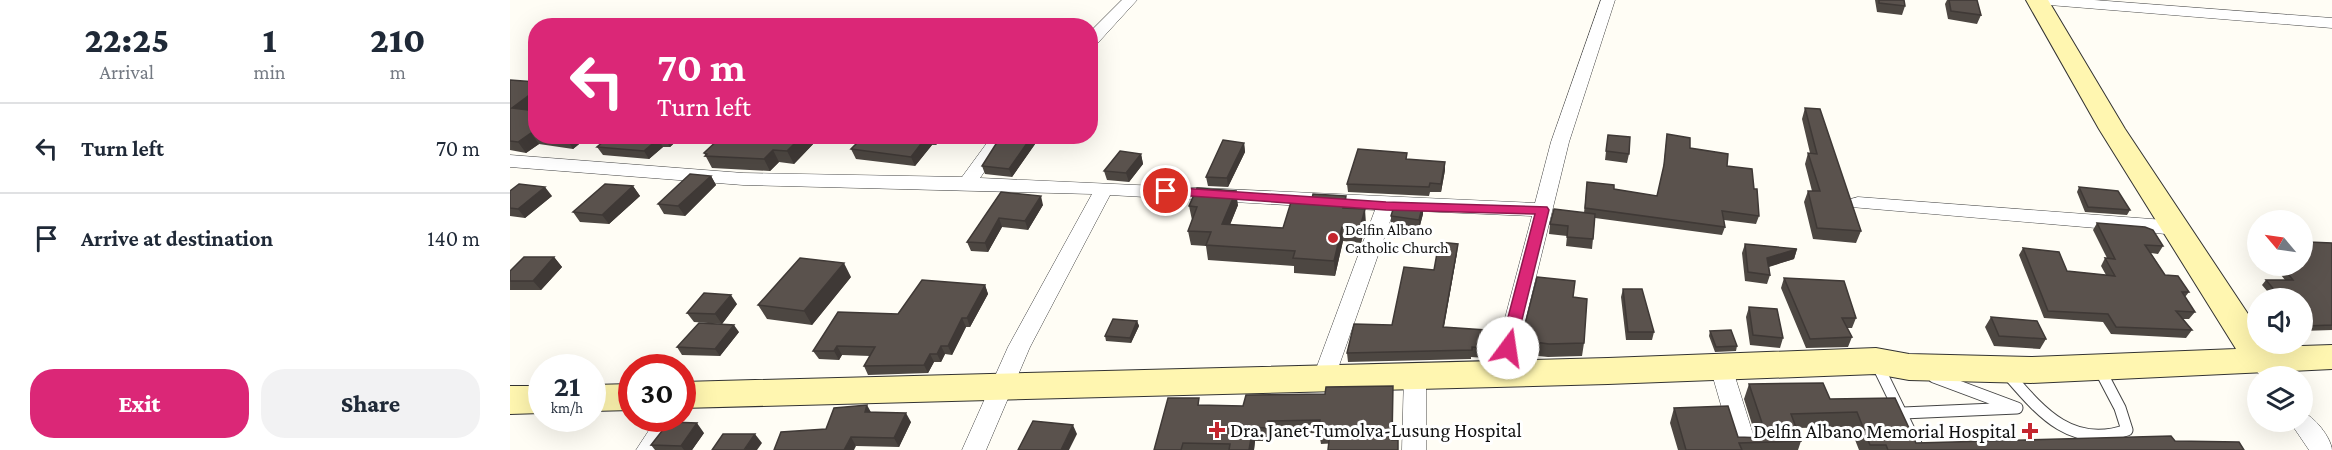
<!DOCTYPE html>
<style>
body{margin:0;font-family:"Crimson Pro",serif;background:#f2f2f3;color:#1f2937;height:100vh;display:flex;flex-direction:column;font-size:22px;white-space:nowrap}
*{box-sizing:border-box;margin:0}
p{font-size:20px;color:#747a83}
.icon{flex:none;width:33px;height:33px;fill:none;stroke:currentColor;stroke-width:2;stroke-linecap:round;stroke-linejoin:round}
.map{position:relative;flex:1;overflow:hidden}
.sheet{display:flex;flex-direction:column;background:#fff;width:510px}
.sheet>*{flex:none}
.guide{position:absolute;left:18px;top:18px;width:570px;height:126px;border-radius:24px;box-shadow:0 6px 24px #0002;background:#db2777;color:#fff;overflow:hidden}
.needle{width:39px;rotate:299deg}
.tools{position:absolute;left:1737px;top:210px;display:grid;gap:12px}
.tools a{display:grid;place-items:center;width:66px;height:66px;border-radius:50%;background:#fff;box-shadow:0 6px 24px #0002;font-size:30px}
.speed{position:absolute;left:18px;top:354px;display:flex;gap:12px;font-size:30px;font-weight:700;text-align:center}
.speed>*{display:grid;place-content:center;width:78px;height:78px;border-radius:50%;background:#fff;box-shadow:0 6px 24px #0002;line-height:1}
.speed small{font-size:15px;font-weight:400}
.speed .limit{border:9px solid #d22;background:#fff;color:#111}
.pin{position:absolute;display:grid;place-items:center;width:51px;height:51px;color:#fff;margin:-26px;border:3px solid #fff;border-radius:50%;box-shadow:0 2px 6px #0007}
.me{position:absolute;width:66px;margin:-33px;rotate:14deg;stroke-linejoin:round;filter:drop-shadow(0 0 4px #0008)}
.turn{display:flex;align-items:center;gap:21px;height:126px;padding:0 30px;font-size:27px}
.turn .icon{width:78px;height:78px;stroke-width:2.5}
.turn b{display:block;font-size:42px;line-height:51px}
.eta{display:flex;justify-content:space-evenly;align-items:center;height:102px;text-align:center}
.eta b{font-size:36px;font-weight:800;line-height:42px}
.action{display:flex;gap:12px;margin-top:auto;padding:12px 30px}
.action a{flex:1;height:69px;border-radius:24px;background:#db2777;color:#fff;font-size:24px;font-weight:800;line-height:69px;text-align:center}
.action a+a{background:#f2f2f3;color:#1f2937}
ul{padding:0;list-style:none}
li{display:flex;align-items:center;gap:18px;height:90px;padding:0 30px;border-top:2px solid #e0e1e3}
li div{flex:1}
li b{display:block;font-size:22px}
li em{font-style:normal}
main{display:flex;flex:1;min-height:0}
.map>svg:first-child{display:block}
</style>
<main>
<section class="sheet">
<div class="eta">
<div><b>22:25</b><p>Arrival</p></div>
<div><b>1</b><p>min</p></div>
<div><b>210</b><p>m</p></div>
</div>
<ul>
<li><svg class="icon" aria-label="left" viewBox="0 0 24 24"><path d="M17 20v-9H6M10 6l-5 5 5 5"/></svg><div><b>Turn left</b></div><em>70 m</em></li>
<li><svg class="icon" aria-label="arrive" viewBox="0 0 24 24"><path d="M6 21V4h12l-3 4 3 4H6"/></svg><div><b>Arrive at destination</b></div><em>140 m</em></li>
</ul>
<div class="action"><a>Exit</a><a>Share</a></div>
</section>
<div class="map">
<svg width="1822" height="450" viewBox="0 0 1822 450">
<rect width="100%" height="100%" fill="#fffdf5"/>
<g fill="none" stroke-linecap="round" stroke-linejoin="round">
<g stroke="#444" stroke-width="13">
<path id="lane" d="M 1367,364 L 1409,450
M 1497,373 C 1530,411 1561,450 1617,430 L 1610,408 L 1589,368
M 1393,413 L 1507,408 L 1424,377"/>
</g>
<g stroke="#444" stroke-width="1">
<path id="street" d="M 612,0 L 627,0 L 586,45 L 580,47 L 580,32 Z
M 1091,0 L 1105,0 L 1059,142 L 1003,371 L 1000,377 L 992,380 L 984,377 L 981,371 L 1022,216 L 884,210 L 825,377 L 822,383 L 814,386 L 806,383 L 803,377 L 865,210 L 600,195 L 520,347 L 476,450 L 452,450 L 498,347 L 582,194 L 233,185 L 0,167 L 0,155 L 233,173 L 452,177 L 482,136 L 499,136 L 470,178 L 1025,203 L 1041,142 Z
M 1520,0 L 1584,0 L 1822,18 L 1822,28 L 1527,4 Z
M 1348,197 L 1668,221 L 1675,223 L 1678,228 L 1675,233 L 1668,235 L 1341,207 L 1338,203 L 1341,199 Z
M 1750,350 L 1758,353 L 1773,376 L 1750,376 L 1739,359 L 1742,353 Z
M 1211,358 L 1219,361 L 1222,367 L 1248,450 L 1224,450 L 1200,367 L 1203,361 Z
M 905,365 L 913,368 L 916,374 L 916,450 L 892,450 L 894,374 L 897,368 Z
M 1792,412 C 1804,416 1821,437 1822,450 L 1799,450 L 1780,422 L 1792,422 Z
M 172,417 L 173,418 L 152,450 L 126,450 L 147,418 Z"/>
</g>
<g stroke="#333" stroke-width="2">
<path id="secondary" d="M 1516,0 L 1538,0 L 1615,129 L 1748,329 L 1748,344 L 1757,344 L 1760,347 L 1822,345 L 1822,369 L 1521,383 L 1399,380 L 1366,374 L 1098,384 L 172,408 L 172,382 L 1098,358 L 1366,348 L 1399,354 L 1521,357 L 1726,349 L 1589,129 Z
M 122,384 L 122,410 L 82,411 L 82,385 Z
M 0,386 L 32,386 L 32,413 L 0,414 Z"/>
</g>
<use href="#lane" stroke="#fff" stroke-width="11"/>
<use href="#street" fill="#fff" fill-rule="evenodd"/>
<use href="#secondary" fill="#fff6b0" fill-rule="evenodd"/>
</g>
<path fill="#4d4742" d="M 1365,0 L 1394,0 L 1395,6 L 1392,15 L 1367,12 Z
M 1437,0 L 1467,0 L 1471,15 L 1467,24 L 1438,19 L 1435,4 Z
M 0,80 L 20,111 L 26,111 L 26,136 L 79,136 L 63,149 L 29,144 L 16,153 L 0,150 Z
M 1295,108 L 1351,231 L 1346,243 L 1303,239 L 1294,202 L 1298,191 L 1302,191 L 1295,164 L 1298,153 L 1300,153 L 1292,119 Z
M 1157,134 L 1180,148 L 1217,166 L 1244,189 L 1249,216 L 1246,224 L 1214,220 L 1215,227 L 1212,235 L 1085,218 L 1082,249 L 1056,246 L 1057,236 L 1039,234 L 1040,224 L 1074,213 L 1077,182 L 1104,189 L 1147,196 L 1153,171 Z
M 1098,135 L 1119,154 L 1117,163 L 1095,160 Z
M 100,136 L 172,136 L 160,147 L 153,147 L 139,159 L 93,155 L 87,147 Z
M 386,136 L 433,136 L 426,145 L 422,145 L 405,166 L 346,159 L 341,149 L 385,138 Z
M 530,137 L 502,177 L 475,174 L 472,166 Z
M 307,140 L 284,164 L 269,162 L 260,171 L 202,168 L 194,153 Z
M 734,143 L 735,152 L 718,187 L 698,186 L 696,177 Z
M 631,154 L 633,164 L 619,182 L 597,180 L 594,171 Z
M 897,159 L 935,170 L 931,192 L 920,192 L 919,196 L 838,192 L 837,184 Z
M 201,176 L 206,185 L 175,216 L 154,214 L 148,204 Z
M 123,186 L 130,196 L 99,224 L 70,222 L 63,212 Z
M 1569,187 L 1620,210 L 1617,215 L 1575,212 L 1567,192 Z
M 0,191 L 42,196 L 15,218 L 0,216 Z
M 491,192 L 533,205 L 518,230 L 492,227 L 478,252 L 461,251 L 457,242 Z
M 836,196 L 837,208 L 856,224 L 851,243 L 833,241 L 825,276 L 784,273 L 784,266 L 698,260 L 696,246 L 681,245 L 678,231 L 682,220 L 679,206 L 728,205 L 720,225 L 773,228 L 801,203 Z
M 913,204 L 913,214 L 909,229 L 881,226 L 881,216 Z
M 1587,223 L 1653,246 L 1648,254 L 1641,253 L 1655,275 L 1679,292 L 1675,297 L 1685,312 L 1679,319 L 1673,319 L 1682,330 L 1676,338 L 1601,334 L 1593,322 L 1534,318 L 1509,255 L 1513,248 L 1557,271 L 1596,275 L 1591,266 L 1595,258 L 1597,258 L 1583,230 Z
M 1799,242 L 1822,243 L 1822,330 L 1792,331 L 1792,298 L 1763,298 L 1752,285 L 1756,280 L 1775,280 L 1764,266 L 1792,266 Z
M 1235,244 L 1287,249 L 1284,259 L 1259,267 L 1260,275 L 1257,284 L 1235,281 L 1232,253 Z
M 947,253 L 934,327 L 976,330 L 975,358 L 961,357 L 961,359 L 838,362 L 837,353 L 882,325 L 924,270 Z
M 44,257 L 52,267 L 31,290 L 0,290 L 0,271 Z
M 341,277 L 302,325 L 257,319 L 248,305 Z
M 1274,278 L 1346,318 L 1342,328 L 1337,328 L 1342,337 L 1338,347 L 1296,348 L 1271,288 Z
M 475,285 L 478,294 L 460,327 L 456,327 L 442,355 L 435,354 L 431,362 L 424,362 L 418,373 L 358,375 L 354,366 L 360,356 L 332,355 L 329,360 L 309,359 L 303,351 L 388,314 Z
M 1113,289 L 1144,332 L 1142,340 L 1116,340 L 1111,297 Z
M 1063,297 L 1074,343 L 1072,356 L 1038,357 L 1010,354 L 1011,340 Z
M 227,304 L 212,324 L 184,322 L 177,313 Z
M 1239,307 L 1273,338 L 1270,348 L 1240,345 L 1236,317 Z
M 1481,317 L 1536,339 L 1530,349 L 1484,346 L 1475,327 Z
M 627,321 L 629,326 L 621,343 L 596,341 L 595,336 Z
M 1200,331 L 1227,346 L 1226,351 L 1205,352 L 1199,336 Z
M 229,332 L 210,356 L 172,355 L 167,347 Z
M 1239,384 L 1320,399 L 1406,443 L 1665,441 L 1734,450 L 1349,450 L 1340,427 L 1286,428 L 1291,441 L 1288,450 L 1168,450 L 1160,423 L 1164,408 L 1228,437 L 1246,437 L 1234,399 Z
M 883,386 L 883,440 L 811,444 L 809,433 L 760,434 L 759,441 L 745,441 L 744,450 L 644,450 L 691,405 L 733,406 L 815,394 Z
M 361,412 L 401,422 L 389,447 L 346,446 L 316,429 Z
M 194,433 L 182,450 L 145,450 L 141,445 Z"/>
<path fill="#3f3936" d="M 26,90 L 26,106 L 9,118 L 2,108 Z
M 21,133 L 29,144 L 16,153 L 8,142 Z
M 57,136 L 79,136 L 63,149 L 56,138 Z
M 158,136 L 172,136 L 160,147 L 155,139 Z
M 292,136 L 305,136 L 307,140 L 284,164 L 277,151 Z
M 417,136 L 418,136 L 422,145 L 405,166 L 401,157 Z
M 423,136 L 433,136 L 426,145 Z
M 522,136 L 530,137 L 502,177 L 499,169 Z
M 148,139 L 153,147 L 139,159 L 134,151 Z
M 734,143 L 735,152 L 718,187 L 717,178 Z
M 263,150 L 269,162 L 260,171 L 254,159 Z
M 631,154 L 633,164 L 619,182 L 616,173 Z
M 935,162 L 935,170 L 931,192 L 931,184 Z
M 201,176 L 206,185 L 175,216 L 168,206 Z
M 123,186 L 130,196 L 99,224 L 92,215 Z
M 35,187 L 42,196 L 15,218 L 8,209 Z
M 726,191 L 728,205 L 714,239 L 712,224 Z
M 531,196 L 533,205 L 518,230 L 515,221 Z
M 836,196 L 837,211 L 833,208 Z
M 913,204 L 913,214 L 909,229 L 909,220 Z
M 855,209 L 856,224 L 851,243 L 850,228 Z
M 489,218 L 492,227 L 478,252 L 475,243 Z
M 832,227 L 833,241 L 825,276 L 824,261 Z
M 948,244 L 947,253 L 932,336 L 933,327 Z
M 1287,249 L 1284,259 L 1254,268 L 1257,258 Z
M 44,257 L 52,267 L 31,290 L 23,281 Z
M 334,263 L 341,277 L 302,325 L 294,311 Z
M 475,285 L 478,294 L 460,327 L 457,318 Z
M 221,295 L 227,304 L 212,324 L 205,314 Z
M 452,318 L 456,327 L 442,355 L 438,346 Z
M 627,321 L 629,326 L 621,343 L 620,338 Z
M 224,325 L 229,332 L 210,356 L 205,349 Z
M 327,346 L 332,355 L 329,360 L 324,351 Z
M 431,346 L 435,354 L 431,362 L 427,354 Z
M 420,354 L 424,362 L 418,373 L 414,365 Z
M 357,405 L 362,414 L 355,412 Z
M 396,413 L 401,422 L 389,447 L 384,438 Z
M 758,421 L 760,434 L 759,441 L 757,428 Z
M 187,423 L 194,433 L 182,450 L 174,450 L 171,446 Z
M 563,425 L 567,434 L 559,450 L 551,450 Z
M 743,427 L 745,441 L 744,450 L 739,450 Z
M 245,434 L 252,443 L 247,450 L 234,450 Z
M 341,437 L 346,446 L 344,450 L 334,450 Z"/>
<path fill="#5a524d" stroke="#3f3936" stroke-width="1.5" d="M 1369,0 L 1394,0 L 1395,6 L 1369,3 Z
M 1439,0 L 1467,0 L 1471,15 L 1441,11 Z
M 0,80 L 26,82 L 26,90 L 2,108 L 26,111 L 26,134 L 21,133 L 8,142 L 0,141 Z
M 1295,108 L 1310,109 L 1351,231 L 1307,228 L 1298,191 L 1310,191 L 1298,153 L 1307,154 Z
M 1157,134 L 1180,138 L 1180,148 L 1218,154 L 1217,166 L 1242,169 L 1244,189 L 1247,189 L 1249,216 L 1212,211 L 1215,227 L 1075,208 L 1077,182 L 1104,185 L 1104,189 L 1147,196 L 1154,165 Z
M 1098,135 L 1120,137 L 1119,154 L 1096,151 Z
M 100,136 L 158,136 L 155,139 L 148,139 L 134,151 L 87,147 Z
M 212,136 L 292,136 L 277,151 L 263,150 L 254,159 L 195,156 L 197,154 L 194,153 Z
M 354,136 L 371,136 L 385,138 L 386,136 L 417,136 L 401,157 L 341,149 Z
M 491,136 L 522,136 L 499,169 L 472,166 Z
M 713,140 L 734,143 L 717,178 L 696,177 Z
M 848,149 L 897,153 L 896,159 L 935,162 L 931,184 L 920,183 L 919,187 L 837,184 Z
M 610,151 L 631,154 L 616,173 L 594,171 Z
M 180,174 L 201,176 L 168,206 L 148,204 Z
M 9,184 L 35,187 L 8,209 L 0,208 L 0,191 Z
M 95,184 L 123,186 L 92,215 L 63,212 Z
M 1569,187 L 1608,191 L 1620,210 L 1578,207 Z
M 687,188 L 726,191 L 712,224 L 773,228 L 781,202 L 801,203 L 803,194 L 836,196 L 833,208 L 855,209 L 850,228 L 832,227 L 824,261 L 783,258 L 785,251 L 696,245 L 701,232 L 678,231 L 687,207 L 679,206 Z
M 491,192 L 531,196 L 515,221 L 489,218 L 475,243 L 457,242 Z
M 885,203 L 913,204 L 909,220 L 881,216 Z
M 1044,209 L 1085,214 L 1083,239 L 1057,237 L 1058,226 L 1040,224 Z
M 1587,223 L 1635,227 L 1643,230 L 1653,246 L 1635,245 L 1655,275 L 1668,276 L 1679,292 L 1672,292 L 1685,312 L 1666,311 L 1682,330 L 1606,327 L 1598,314 L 1538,311 L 1513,248 L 1549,252 L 1557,271 L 1605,276 L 1595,258 L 1605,259 Z
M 1792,234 L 1799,242 L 1822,243 L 1822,325 L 1795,326 L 1792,323 L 1792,298 L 1771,298 L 1756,280 L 1783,280 L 1772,266 L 1792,266 Z
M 929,242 L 948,244 L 933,327 L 976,330 L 975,348 L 962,347 L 962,350 L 837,353 L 844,324 L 882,325 L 894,267 L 924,270 Z
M 1235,244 L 1287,249 L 1257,258 L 1260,275 L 1238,272 Z
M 14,257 L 44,257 L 23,281 L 0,281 L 0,271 Z
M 290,258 L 334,263 L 294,311 L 248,305 Z
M 1027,277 L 1065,281 L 1063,297 L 1077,299 L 1074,343 L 1039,344 L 1011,340 Z
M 1274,278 L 1334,281 L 1346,318 L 1332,318 L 1342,337 L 1300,339 Z
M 412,280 L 475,285 L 457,318 L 452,318 L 438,346 L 431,346 L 427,354 L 420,354 L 414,365 L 354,366 L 365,347 L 327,346 L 324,351 L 303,351 L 328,312 L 388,314 Z
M 1113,289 L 1132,289 L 1144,332 L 1118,332 Z
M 194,293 L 221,295 L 205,314 L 177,313 Z
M 1239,307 L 1267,309 L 1273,338 L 1243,335 Z
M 1481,317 L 1527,321 L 1536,339 L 1489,336 Z
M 603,319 L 627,321 L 620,338 L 595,336 Z
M 189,323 L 224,325 L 205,349 L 167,347 Z
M 1221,330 L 1227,346 L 1206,347 L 1200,331 Z
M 1313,383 L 1320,399 L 1385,398 L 1406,443 L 1661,436 L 1665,441 L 1729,442 L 1734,450 L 1378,450 L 1376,445 L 1360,445 L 1347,412 L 1281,414 L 1291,441 L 1229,443 L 1232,450 L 1176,450 L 1164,408 L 1218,406 L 1228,437 L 1254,438 L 1256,435 L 1239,384 Z
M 883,386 L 882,440 L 888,440 L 888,450 L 818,450 L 820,431 L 809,431 L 810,420 L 758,421 L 757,428 L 743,427 L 739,450 L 719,450 L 720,444 L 673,443 L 671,450 L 644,450 L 658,398 L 689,398 L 688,405 L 733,406 L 736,395 L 815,394 L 816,387 Z
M 357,405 L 355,412 L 396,413 L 384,438 L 341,437 L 334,450 L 264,450 L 271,432 L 316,429 L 324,408 Z
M 523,421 L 563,425 L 551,450 L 508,450 Z
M 159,422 L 187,423 L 171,446 L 141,445 Z
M 213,434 L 245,434 L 234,450 L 202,450 Z"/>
<path fill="#db2777" stroke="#8e194d" stroke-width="1.5" d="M 656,187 L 876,202 L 1037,207 L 1039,210 L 1005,348 L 998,354 L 990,348 L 1025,214 L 876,210 L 652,194 L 652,188 Z"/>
<g fill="#c4262e" stroke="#fff" stroke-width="2">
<circle cx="823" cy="238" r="6"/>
<path d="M704 421h6v6h6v6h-6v6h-6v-6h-6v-6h6z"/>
<path d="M1517 422h6v6h6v6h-6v6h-6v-6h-6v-6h6z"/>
</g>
<g text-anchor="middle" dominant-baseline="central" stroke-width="6" stroke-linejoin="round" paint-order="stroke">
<g font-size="16" fill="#111" stroke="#fff" text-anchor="start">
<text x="835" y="229">Delfin Albano<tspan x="835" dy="18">Catholic Church</tspan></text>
</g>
<g font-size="20" fill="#111" stroke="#fff" text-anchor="start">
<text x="720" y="430">Dra. Janet Tumolva-Lusung Hospital</text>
<text x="1506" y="431" text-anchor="end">Delfin Albano Memorial Hospital</text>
</g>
</g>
</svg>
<div class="tools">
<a><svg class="needle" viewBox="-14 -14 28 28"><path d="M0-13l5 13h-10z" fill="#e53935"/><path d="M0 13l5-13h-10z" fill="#747a83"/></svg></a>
<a><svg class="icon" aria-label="sound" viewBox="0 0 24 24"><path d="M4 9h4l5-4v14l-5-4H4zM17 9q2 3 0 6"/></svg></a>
<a><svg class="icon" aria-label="layers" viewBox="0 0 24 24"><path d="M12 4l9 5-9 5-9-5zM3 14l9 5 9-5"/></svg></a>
</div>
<div class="speed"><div>21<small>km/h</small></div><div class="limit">30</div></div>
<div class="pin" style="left:656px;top:191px;background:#d93025"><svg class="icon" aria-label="arrive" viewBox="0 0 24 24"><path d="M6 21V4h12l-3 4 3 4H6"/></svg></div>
<svg class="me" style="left:998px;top:348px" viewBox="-20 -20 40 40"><circle r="19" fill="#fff"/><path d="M0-13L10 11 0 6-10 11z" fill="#db2777"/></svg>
<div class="guide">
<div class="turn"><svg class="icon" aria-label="left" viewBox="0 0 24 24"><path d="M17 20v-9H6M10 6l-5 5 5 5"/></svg><div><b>70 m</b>Turn left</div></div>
</div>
</div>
</main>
